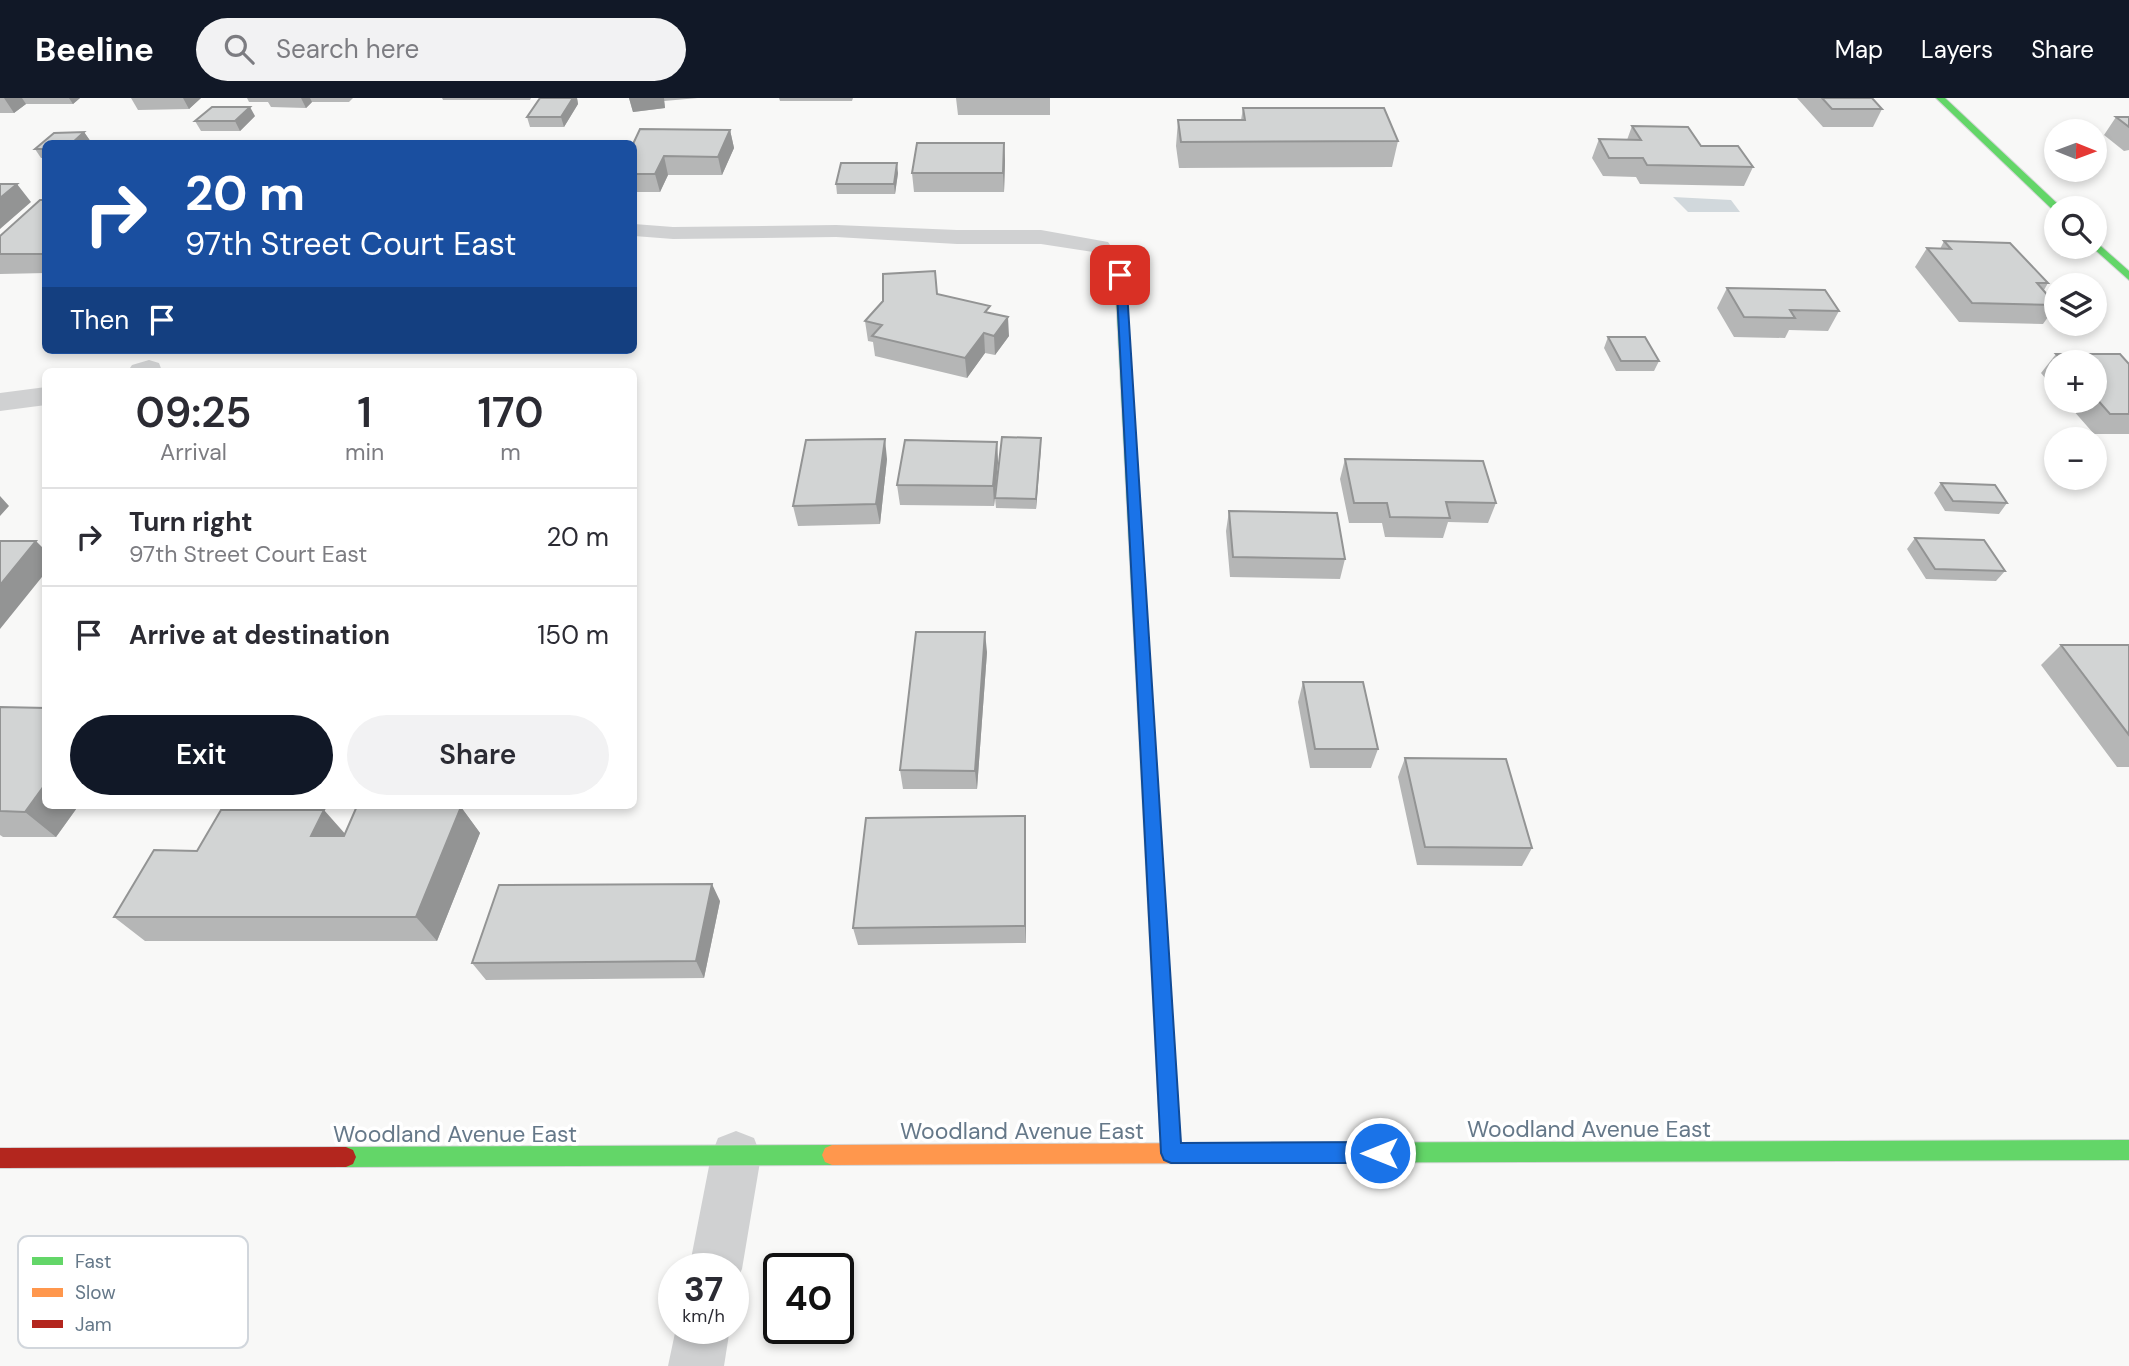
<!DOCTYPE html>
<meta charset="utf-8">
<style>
body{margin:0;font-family:"DM Sans",sans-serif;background:#f2f2f3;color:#2b2b33;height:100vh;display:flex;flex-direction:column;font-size:26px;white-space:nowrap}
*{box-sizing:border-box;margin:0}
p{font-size:23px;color:#7c7c81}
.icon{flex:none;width:38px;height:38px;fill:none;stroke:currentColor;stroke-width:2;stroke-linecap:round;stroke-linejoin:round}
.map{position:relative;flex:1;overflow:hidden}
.drawer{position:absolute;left:42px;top:270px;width:595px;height:441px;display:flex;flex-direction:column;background:#fff;border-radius:10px;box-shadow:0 4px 10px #0003}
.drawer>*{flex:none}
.top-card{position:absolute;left:42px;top:42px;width:595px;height:214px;border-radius:10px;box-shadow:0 4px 10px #0003;background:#1a4fa0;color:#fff;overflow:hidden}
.needle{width:46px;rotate:91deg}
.tools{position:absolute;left:2044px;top:21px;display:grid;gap:14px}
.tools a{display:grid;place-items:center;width:63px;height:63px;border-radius:50%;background:#fff;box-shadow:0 4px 10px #0003;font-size:35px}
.speed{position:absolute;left:658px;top:1155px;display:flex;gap:14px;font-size:35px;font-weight:700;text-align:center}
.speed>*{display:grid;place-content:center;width:91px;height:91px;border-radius:50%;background:#fff;box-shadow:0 4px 10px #0003;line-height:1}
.speed small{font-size:18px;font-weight:400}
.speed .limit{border:4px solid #111;border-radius:10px;background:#fff;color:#111}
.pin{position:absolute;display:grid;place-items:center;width:60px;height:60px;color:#fff;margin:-30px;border-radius:14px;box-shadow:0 4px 10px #0006}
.me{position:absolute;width:77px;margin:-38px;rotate:270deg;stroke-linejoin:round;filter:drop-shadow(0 0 5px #0008)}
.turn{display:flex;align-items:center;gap:24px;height:147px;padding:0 28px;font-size:32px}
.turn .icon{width:91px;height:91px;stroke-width:2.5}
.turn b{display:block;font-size:49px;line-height:60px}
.then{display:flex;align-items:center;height:66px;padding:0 28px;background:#0003;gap:14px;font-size:26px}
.eta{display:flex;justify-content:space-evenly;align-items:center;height:119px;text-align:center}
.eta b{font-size:42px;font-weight:600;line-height:49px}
.primary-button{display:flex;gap:14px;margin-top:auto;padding:14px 28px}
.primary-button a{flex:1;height:80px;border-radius:42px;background:#111827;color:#fff;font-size:28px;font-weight:600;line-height:80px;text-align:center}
.primary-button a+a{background:#f2f2f3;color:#2b2b33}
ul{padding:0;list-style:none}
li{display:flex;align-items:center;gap:21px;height:98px;padding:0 28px;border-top:2px solid #e1e1e2}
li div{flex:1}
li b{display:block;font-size:26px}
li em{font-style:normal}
header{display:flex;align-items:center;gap:42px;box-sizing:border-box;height:98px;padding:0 35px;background:#111827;color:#fff}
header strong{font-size:33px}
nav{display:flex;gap:38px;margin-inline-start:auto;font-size:24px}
.search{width:490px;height:63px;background:#f2f2f3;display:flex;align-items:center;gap:18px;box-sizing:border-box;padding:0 24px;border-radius:38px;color:#7c7c81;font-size:26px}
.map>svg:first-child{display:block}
</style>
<header>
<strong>Beeline</strong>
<div class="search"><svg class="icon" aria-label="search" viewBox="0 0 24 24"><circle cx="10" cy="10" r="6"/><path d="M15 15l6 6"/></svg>Search here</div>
<nav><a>Map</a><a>Layers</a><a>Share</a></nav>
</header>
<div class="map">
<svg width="2129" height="1268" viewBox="0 0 2129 1268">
<rect width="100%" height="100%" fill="#f8f8f7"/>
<path fill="#d1d8dc" d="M 1673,99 L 1731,102 L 1740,114 L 1688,114 Z"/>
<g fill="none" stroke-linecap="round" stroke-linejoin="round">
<g stroke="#d3d5d6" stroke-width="2">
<path id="fast" d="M 1936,0 L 1945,0 L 2062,110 L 2053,112 Z
M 2095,143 L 2129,173 L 2129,182 L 2092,149 L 2095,149 Z
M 1120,174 L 1125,177 L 1181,1055 L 1178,1062 L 1171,1065 L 1164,1062 L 1161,1055 L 1115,177 Z
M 2129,1042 L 2129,1062 L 1227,1065 L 1220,1062 L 1217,1055 L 1220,1048 L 1227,1045 Z
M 832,1047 L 839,1050 L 842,1057 L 839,1064 L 832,1067 L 346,1069 L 339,1066 L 336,1059 L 339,1052 L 346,1049 Z"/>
</g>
<g stroke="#d3d5d6" stroke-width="2">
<path id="slow" d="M 1227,1045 L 1234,1048 L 1237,1055 L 1234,1062 L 1227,1065 L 832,1067 L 825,1064 L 822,1057 L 825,1050 L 832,1047 Z"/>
</g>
<g stroke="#d3d5d6" stroke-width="2">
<path id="jam" d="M 346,1049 L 353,1052 L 356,1059 L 353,1066 L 346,1069 L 0,1070 L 0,1050 Z"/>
</g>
<path fill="#d0d1d2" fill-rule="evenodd" d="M 634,126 L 673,129 L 836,127 L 957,132 L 1041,132 L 1108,144 L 1131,177 L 1128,182 L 1112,182 L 1093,154 L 1041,146 L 957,146 L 836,139 L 673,141 L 634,138 Z"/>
<path fill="#d0d1d2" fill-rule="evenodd" d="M 149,262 L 159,265 L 162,273 L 128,273 L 132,267 Z
M 46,289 L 46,307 L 0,313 L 0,295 Z
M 736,1033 L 754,1040 L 761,1058 L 742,1171 L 733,1190 L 733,1171 L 689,1171 L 711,1058 L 718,1040 Z
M 676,1230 L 730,1230 L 724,1268 L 668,1268 Z"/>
<use href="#fast" fill="#63d668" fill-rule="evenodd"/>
<use href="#slow" fill="#ff974d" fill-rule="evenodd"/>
<use href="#jam" fill="#b3261e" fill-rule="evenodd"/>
</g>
<path fill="#b5b6b6" d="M 0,0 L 80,0 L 73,6 L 26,6 L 14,15 L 0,15 Z
M 131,0 L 201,0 L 189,11 L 138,12 Z
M 247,0 L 353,0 L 349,4 L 312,4 L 306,10 L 271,9 L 268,4 L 249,4 Z
M 442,0 L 531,0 L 530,2 L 443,2 Z
M 540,0 L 577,0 L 578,6 L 564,29 L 530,29 L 527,19 Z
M 629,0 L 698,0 L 664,3 L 665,10 L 633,14 Z
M 779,0 L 853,0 L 852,3 L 780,3 Z
M 956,0 L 1050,0 L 1050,17 L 958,17 Z
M 1797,0 L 1872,0 L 1882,11 L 1873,29 L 1823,29 Z
M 1243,10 L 1398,43 L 1392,69 L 1179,70 L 1176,48 L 1178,22 L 1241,22 Z
M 255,18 L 240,33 L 201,33 L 195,23 Z
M 2116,19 L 2129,19 L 2129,52 L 2124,53 L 2104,37 Z
M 1632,28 L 1701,48 L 1753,69 L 1744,88 L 1640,86 L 1636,79 L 1603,78 L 1592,60 L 1599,41 L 1627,42 Z
M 730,32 L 734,50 L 722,77 L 668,77 L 660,94 L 635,94 L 634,97 L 634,46 Z
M 84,34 L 91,44 L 89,46 L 46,46 L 46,60 L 41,60 L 35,51 L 54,35 Z
M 1004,45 L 1005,63 L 1004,94 L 914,94 L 912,75 Z
M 898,75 L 895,96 L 837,96 L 836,86 Z
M 46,102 L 46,175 L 0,176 L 0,138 Z
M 1944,143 L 2048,185 L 2044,192 L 2056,206 L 2056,208 L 2043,226 L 1959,224 L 1915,169 L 1927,150 L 1940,151 Z
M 1727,190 L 1839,213 L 1828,233 L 1789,232 L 1785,240 L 1734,239 L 1717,210 Z
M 937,196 L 990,215 L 1009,238 L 995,257 L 985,255 L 967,280 L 875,258 L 873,244 L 868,243 L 865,223 Z
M 1608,239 L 1659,263 L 1654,273 L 1616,273 L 1604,250 Z
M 2056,256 L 2129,266 L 2129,336 L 2094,336 L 2065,303 L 2095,303 L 2095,264 L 2056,264 L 2056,293 L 2041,275 Z
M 1041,340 L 1036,411 L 996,410 L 995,400 Z
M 997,344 L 998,364 L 994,408 L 900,407 L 897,387 Z
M 887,361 L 880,426 L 798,428 L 793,408 Z
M 1345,361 L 1496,405 L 1488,425 L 1448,424 L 1443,440 L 1385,439 L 1382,425 L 1349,425 L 1340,381 Z
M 1941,385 L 2007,405 L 1999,416 L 1945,413 L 1934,395 Z
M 1229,413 L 1345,461 L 1340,481 L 1230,479 L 1226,433 Z
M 1915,440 L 2005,473 L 1996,483 L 1926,481 L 1907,451 Z
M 2061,547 L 2129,547 L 2129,669 L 2117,669 L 2041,567 Z
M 987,554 L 977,691 L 903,691 L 900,672 Z
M 1303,584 L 1378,651 L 1371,670 L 1310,670 L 1298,604 Z
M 0,609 L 46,707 L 79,707 L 56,739 L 3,739 L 0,737 Z
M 1405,660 L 1532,750 L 1522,768 L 1417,767 L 1398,679 Z
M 461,709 L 480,735 L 437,843 L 145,843 L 114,819 L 197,753 L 345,735 Z
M 1026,736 L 1026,845 L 858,847 L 853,830 Z
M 720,803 L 704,880 L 486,882 L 472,865 Z"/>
<path fill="#939494" d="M 4,0 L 22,0 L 26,6 L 14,15 Z
M 69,0 L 80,0 L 73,6 Z
M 183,0 L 201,0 L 189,11 Z
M 301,0 L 310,0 L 312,4 L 306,10 Z
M 573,0 L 577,0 L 578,6 L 564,29 L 561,19 Z
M 629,0 L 664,0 L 665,10 L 633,14 Z
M 250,9 L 255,18 L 240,33 L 235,23 Z
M 730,32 L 734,50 L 722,77 L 718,59 Z
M 84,34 L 91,44 L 89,46 L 71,46 Z
M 1004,45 L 1005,63 L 1004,94 L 1003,75 Z
M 664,58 L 668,77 L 660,94 L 655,76 Z
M 897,65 L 898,75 L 895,96 L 894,86 Z
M 17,86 L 31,104 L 0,131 L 0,100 Z
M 1008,219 L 1009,238 L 995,257 L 994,238 Z
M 984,235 L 985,255 L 967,280 L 965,260 Z
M 1041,340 L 1041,350 L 1036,411 L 1036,401 Z
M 885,341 L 887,361 L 880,426 L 876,406 Z
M 997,344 L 998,364 L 994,408 L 993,388 Z
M 0,398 L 9,408 L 0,418 Z
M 36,443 L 46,453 L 46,474 L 0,531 L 0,487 Z
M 985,534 L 987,554 L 977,691 L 975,673 Z
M 46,685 L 46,707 L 79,707 L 56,739 L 25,714 Z
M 461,709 L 480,735 L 437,843 L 416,819 Z
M 324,712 L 347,738 L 311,738 Z
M 1025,718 L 1026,736 L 1026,845 L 1025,828 Z
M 712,786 L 720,803 L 704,880 L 696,863 Z"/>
<path fill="#d2d4d4" stroke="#939494" stroke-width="2" d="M 540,0 L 573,0 L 561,19 L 527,19 Z
M 1822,0 L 1872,0 L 1882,11 L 1832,11 Z
M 212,9 L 250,9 L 235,23 L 195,23 Z
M 1243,10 L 1384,10 L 1398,43 L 1181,44 L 1178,22 L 1245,22 Z
M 2116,19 L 2129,19 L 2129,29 Z
M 1632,28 L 1688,29 L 1701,48 L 1738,48 L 1753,69 L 1647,67 L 1643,60 L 1609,60 L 1599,41 L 1641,42 Z
M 640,31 L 730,32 L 718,59 L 664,58 L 655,76 L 634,76 L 633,46 Z
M 84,34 L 71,46 L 46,46 L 46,51 L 35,51 L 54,35 Z
M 917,45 L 1004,45 L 1003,75 L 912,75 Z
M 841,65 L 897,65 L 894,86 L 836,86 Z
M 0,86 L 17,86 L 0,100 Z
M 40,102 L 46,102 L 46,156 L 0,156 L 0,138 Z
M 1944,143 L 2010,145 L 2048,185 L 2037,185 L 2056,207 L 1972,205 L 1927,150 L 1951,151 Z
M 935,173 L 937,196 L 990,208 L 985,214 L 1008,219 L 994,238 L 984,235 L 965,260 L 872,238 L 882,227 L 865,223 L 883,203 L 883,176 Z
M 1727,190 L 1825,192 L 1839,213 L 1790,212 L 1795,220 L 1744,219 Z
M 1608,239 L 1645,239 L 1659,263 L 1621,263 Z
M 2056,256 L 2120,256 L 2129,266 L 2129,316 L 2110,316 L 2095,299 L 2095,264 L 2064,264 Z
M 1002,339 L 1041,340 L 1036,401 L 995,400 Z
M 885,341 L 876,406 L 793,408 L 806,342 Z
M 905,342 L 997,344 L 993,388 L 897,387 Z
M 1345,361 L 1483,363 L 1496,405 L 1446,404 L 1450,420 L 1390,419 L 1387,405 L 1354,405 Z
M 1941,385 L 1995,387 L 2007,405 L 1953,403 Z
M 1229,413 L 1337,415 L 1345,461 L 1233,459 Z
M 1915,440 L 1984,442 L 2005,473 L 1935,471 Z
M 0,443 L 36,443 L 0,487 Z
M 916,534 L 985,534 L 975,673 L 900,672 Z
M 2061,547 L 2129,547 L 2129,637 Z
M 1303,584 L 1363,584 L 1378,651 L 1315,651 Z
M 0,609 L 46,610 L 46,685 L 25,714 L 0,713 Z
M 1405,660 L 1506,661 L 1532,750 L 1425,749 Z
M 357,708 L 461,709 L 416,819 L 114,819 L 154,752 L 197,753 L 221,712 L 324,712 L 311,738 L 344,738 Z
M 1025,718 L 1025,828 L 853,830 L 866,720 Z
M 712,786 L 696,863 L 472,865 L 499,787 Z"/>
<path fill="#1a73e8" stroke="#114b97" stroke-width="2" d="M 1116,175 L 1126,177 L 1181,1045 L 1380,1044 L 1388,1047 L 1391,1055 L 1388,1062 L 1380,1065 L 1171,1065 L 1164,1062 L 1161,1055 Z"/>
<g text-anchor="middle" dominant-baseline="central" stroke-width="7" stroke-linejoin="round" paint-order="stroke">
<g font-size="23" fill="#657889" stroke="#fff">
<text x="1589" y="1031">Woodland Avenue East</text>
<text x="1022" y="1033">Woodland Avenue East</text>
<text x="455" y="1036">Woodland Avenue East</text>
</g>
</g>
<rect x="18" y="1138" width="230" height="112" rx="10" fill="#fff" stroke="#d1d6dc" stroke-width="2"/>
<rect x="32" y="1159" width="31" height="8" fill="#63d668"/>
<rect x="32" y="1190" width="31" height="9" fill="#ff974d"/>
<rect x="32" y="1222" width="31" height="8" fill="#b3261e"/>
<g font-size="19" fill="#657889">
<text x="75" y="1170">Fast</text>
<text x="75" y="1201">Slow</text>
<text x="75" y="1233">Jam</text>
</g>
</svg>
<div class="tools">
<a><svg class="needle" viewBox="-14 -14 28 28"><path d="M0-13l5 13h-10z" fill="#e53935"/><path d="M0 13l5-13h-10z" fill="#7c7c81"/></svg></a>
<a><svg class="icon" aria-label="search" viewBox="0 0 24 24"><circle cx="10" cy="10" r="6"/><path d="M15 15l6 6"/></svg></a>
<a><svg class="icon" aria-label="layers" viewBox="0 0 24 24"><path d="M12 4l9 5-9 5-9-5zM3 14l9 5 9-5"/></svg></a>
<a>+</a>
<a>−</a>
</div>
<div class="speed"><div>37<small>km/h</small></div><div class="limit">40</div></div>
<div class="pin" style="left:1120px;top:177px;background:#d93025"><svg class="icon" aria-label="arrive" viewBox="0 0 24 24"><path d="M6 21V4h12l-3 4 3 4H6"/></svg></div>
<svg class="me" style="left:1380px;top:1055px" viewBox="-20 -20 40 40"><circle r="17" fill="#1a73e8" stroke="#fff" stroke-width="3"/><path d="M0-11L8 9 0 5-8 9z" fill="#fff"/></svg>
<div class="top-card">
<div class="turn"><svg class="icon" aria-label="right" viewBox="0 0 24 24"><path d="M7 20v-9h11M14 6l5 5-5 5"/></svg><div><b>20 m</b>97th Street Court East</div></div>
<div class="then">Then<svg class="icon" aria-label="arrive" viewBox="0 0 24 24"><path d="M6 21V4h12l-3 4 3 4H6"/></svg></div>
</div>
<section class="drawer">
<div class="eta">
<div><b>09:25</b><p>Arrival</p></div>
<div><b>1</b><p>min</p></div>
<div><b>170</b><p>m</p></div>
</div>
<ul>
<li><svg class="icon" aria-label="right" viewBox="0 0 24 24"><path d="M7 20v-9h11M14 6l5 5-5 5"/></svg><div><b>Turn right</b><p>97th Street Court East</p></div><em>20 m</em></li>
<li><svg class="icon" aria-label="arrive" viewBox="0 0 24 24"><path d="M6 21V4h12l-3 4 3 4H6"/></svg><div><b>Arrive at destination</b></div><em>150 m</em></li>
</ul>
<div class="primary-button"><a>Exit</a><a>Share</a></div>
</section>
</div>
